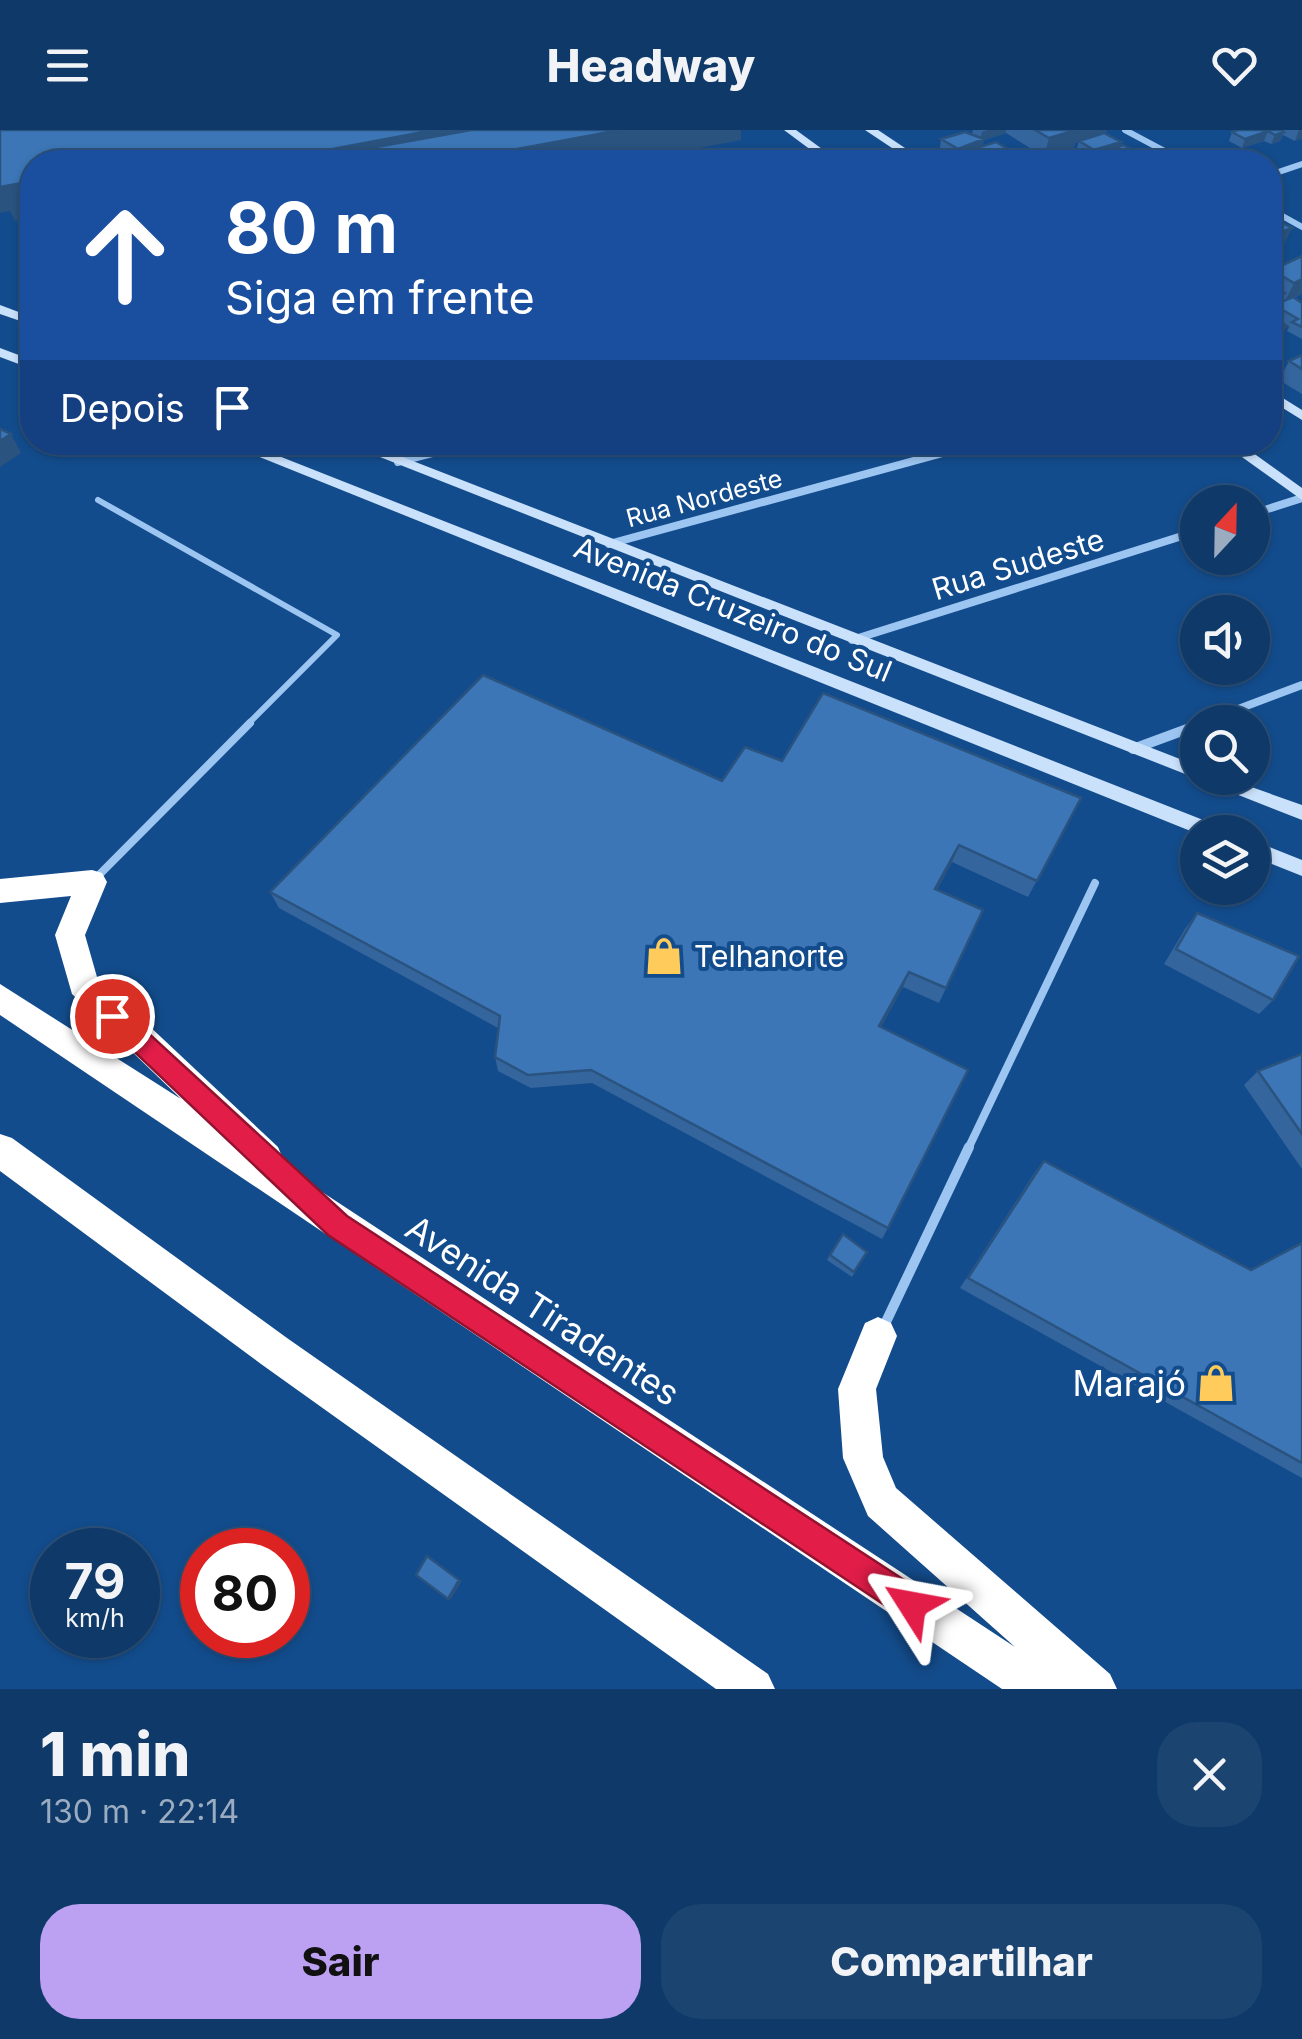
<!DOCTYPE html>
<html lang="pt">
<meta charset="utf-8">
<style>
body{margin:0;font-family:Inter,sans-serif;background:#1c4471;color:#f1f3f6;height:100vh;display:flex;flex-direction:column;font-size:38px;white-space:nowrap}
*{box-sizing:border-box;margin:0}
p{font-size:32px;color:#9bacc0}
.icon{flex:none;width:55px;height:55px;fill:none;stroke:currentColor;stroke-width:2;stroke-linecap:round;stroke-linejoin:round}
.map{position:relative;height:1559px;overflow:hidden}
.sheet{display:flex;flex-direction:column;background:#0e3969;flex:1}
.sheet>*{flex:none}
.hud{position:absolute;left:20px;top:20px;width:1262px;height:305px;border-radius:40px;box-shadow:0 2px 8px #0004,0 0 0 2px #2e537d;background:#1a4fa0;color:#fff;overflow:hidden}
.needle{width:65px;rotate:22deg}
.tools{position:absolute;left:1180px;top:355px;display:grid;gap:20px}
.tools a{display:grid;place-items:center;width:90px;height:90px;border-radius:50%;background:#0e3969;box-shadow:0 2px 8px #0004,0 0 0 2px #2e537d;font-size:50px}
.speed{position:absolute;left:30px;top:1398px;display:flex;gap:20px;font-size:50px;font-weight:700;text-align:center}
.speed>*{display:grid;place-content:center;width:130px;height:130px;border-radius:50%;background:#0e3969;box-shadow:0 2px 8px #0004,0 0 0 2px #2e537d;line-height:1}
.speed small{font-size:25px;font-weight:400}
.speed .limit{border:15px solid #d22;background:#fff;color:#111}
.pin{position:absolute;display:grid;place-items:center;width:85px;height:85px;color:#fff;margin:-42px;border:5px solid #fff;border-radius:50%;box-shadow:0 2px 10px #0007}
.me{position:absolute;width:110px;margin:-55px;rotate:304deg;stroke-linejoin:round;filter:drop-shadow(0 0 8px #0008)}
.turn{display:flex;align-items:center;gap:35px;height:210px;padding:0 40px;font-size:45px}
.turn .icon{width:130px;height:130px;stroke-width:2.5}
.turn b{display:block;font-size:70px;line-height:85px}
.then{display:flex;align-items:center;height:95px;padding:0 40px;background:#0003;gap:20px;font-size:38px}
.round{display:grid;place-items:center;flex:none;width:105px;height:105px;border-radius:40px;background:#1c4471}
.summary{display:flex;align-items:center;justify-content:space-between;height:170px;padding:0 40px}
h1{font-size:60px;font-weight:800;line-height:75px}
.cta{display:flex;gap:20px;margin-top:auto;padding:20px 40px}
.cta a{flex:1;height:115px;border-radius:40px;background:#bca0f2;color:#111;font-size:40px;font-weight:800;line-height:115px;text-align:center}
.cta a+a{background:#1c4471;color:#f1f3f6}
header{display:flex;justify-content:space-between;align-items:center;height:130px;padding:0 40px;background:#0e3969;font-size:45px;font-weight:800}
.map>svg:first-child{display:block}
</style>
<header><svg class="icon" aria-label="menu" viewBox="0 0 24 24"><path d="M4 6h16M4 12h16M4 18h16"/></svg>Headway<svg class="icon" aria-label="heart" viewBox="0 0 24 24"><path d="M12 20l-8-8c-3-5 5-10 8-4 3-6 11-1 8 4z"/></svg></header>
<div class="map">
<svg width="1302" height="1559" viewBox="0 0 1302 1559">
<rect width="100%" height="100%" fill="#134c8c"/>
<g fill="none" stroke-linecap="round" stroke-linejoin="round">
<path stroke="#9cc5f1" stroke-width="6" d="M 98,370 L 337,505 L 247,595"/>
<path stroke="#9cc5f1" stroke-width="8" d="M 95,749 L 250,593
M 968,1019 L 1095,753"/>
<path stroke="#9cc5f1" stroke-width="10" d="M 884,1196 L 969,1017"/>
<path stroke="#9cc5f1" stroke-width="6" d="M 1125,0 L 1185,32
M 1270,45 L 1302,34
M 1270,79 L 1302,97"/>
<path stroke="#9cc5f1" stroke-width="8" d="M 398,332 L 476,312
M 1252,384 L 1302,368
M 609,414 L 983,312
M 852,510 L 1198,401
M 1204,592 L 1302,555"/>
<path stroke="#9cc5f1" stroke-width="10" d="M 1133,619 L 1198,595"/>
<path fill="#cae1fb" fill-rule="evenodd" d="M 784,0 L 796,0 L 840,32 L 827,32 Z
M 865,0 L 878,0 L 926,32 L 913,32 Z
M 0,175 L 32,187 L 32,195 L 0,184 Z
M 0,218 L 32,230 L 32,239 L 0,227 Z
M 1270,260 L 1302,280 L 1302,290 L 1270,270 Z
M 222,312 L 243,312 L 1221,697 L 1224,702 L 1198,704 Z
M 342,312 L 364,312 L 1198,636 L 1198,648 L 1226,648 L 1302,675 L 1302,690 Z
M 1221,312 L 1238,312 L 1302,358 L 1302,370 Z
M 1252,710 L 1302,730 L 1302,746 L 1252,726 Z"/>
<path fill="#fff" fill-rule="evenodd" d="M 92,740 L 102,743 L 107,752 L 85,805 L 97,847 L 278,1017 L 283,1029 L 281,1035 L 1015,1517 L 868,1386 L 843,1328 L 838,1259 L 865,1193 L 878,1187 L 891,1193 L 897,1206 L 876,1259 L 883,1327 L 896,1358 L 1110,1544 L 1117,1559 L 1002,1559 L 0,885 L 0,854 L 181,969 L 72,864 L 55,805 L 71,766 L 0,773 L 0,749 Z
M 0,1004 L 12,1008 L 287,1208 L 768,1544 L 775,1559 L 716,1559 L 261,1234 L 0,1041 Z"/>
</g>
<path fill="#34659d" d="M 973,0 L 1107,0 L 1105,4 L 1121,12 L 1120,16 L 1146,27 L 1144,32 L 1074,32 L 1090,28 L 1076,20 L 1079,12 L 1075,13 L 1074,17 L 1044,27 L 1006,3 L 984,10 L 982,16 L 1008,30 L 1001,32 L 958,32 L 959,27 L 956,28 L 940,18 L 941,9 L 972,4 Z
M 1234,0 L 1302,0 L 1295,11 L 1283,5 L 1280,11 L 1271,14 L 1264,11 L 1242,18 L 1229,11 L 1232,2 L 1236,1 Z
M 1302,126 L 1302,164 L 1294,168 L 1302,173 L 1302,209 L 1287,201 L 1289,197 L 1270,185 L 1273,175 L 1270,177 L 1270,145 L 1272,140 Z
M 1302,225 L 1302,264 L 1279,250 L 1289,231 Z
M 782,631 L 1081,668 L 1028,767 L 952,732 L 937,760 L 983,780 L 939,873 L 903,857 L 881,897 L 888,1098 L 882,1109 L 592,953 L 531,958 L 498,941 L 495,927 L 498,898 L 279,778 L 270,762 L 722,651 Z
M 1197,783 L 1273,870 L 1259,884 L 1164,834 L 1185,799 Z
M 1302,924 L 1302,1039 L 1244,955 L 1258,941 Z
M 1044,1031 L 1251,1140 L 1302,1113 L 1302,1348 L 960,1158 L 1035,1042 Z
M 867,1122 L 852,1147 L 827,1130 L 830,1125 Z"/>
<path fill="#2a537f" d="M 434,0 L 466,0 L 469,28 L 263,32 Z
M 620,0 L 741,0 L 741,10 L 626,32 L 448,32 Z
M 988,0 L 1006,0 L 1006,3 L 984,10 L 982,18 L 960,23 L 959,27 L 956,28 L 958,19 L 980,10 L 982,2 Z
M 1075,0 L 1107,0 L 1106,4 L 1075,13 L 1074,17 L 1044,27 L 1049,8 Z
M 1299,0 L 1302,0 L 1302,9 L 1295,11 Z
M 1268,1 L 1264,11 L 1242,18 L 1245,9 Z
M 1284,2 L 1280,11 L 1271,14 L 1275,5 Z
M 1121,12 L 1118,22 L 1113,19 L 1111,24 L 1091,29 L 1094,20 Z
M 1011,21 L 1008,30 L 1001,32 L 974,32 Z
M 32,51 L 32,88 L 15,91 L 10,81 L 0,83 L 0,53 Z
M 1292,98 L 1283,116 L 1270,122 L 1270,106 Z
M 1302,149 L 1302,164 L 1285,171 L 1294,153 Z
M 1285,163 L 1281,172 L 1270,177 L 1270,169 Z
M 1287,196 L 1283,206 L 1270,211 L 1270,203 Z
M 11,304 L 21,323 L 0,337 L 0,311 Z
M 959,715 L 952,732 L 929,775 L 935,759 Z
M 909,842 L 903,857 L 874,910 L 879,896 Z
M 427,1426 L 462,1451 L 451,1469 L 448,1469 Z"/>
<path fill="#3c76b6" stroke="#2a537f" stroke-width="2.5" d="M 0,0 L 434,0 L 263,32 L 32,32 L 32,51 L 0,57 Z
M 471,0 L 620,0 L 448,32 L 306,32 L 304,30 Z
M 1035,0 L 1076,0 L 1049,8 Z
M 1238,0 L 1281,0 L 1284,2 L 1275,5 L 1268,1 L 1245,9 L 1232,2 Z
M 965,2 L 984,9 L 958,19 L 941,9 Z
M 1104,3 L 1121,12 L 1094,20 L 1079,11 Z
M 996,12 L 1011,21 L 975,32 L 960,23 Z
M 1123,15 L 1146,27 L 1130,32 L 1107,32 L 1101,29 L 1091,32 L 1075,32 L 1117,21 L 1113,19 Z
M 1270,86 L 1292,98 L 1270,106 Z
M 1302,126 L 1302,149 L 1294,153 L 1272,140 Z
M 1270,154 L 1285,163 L 1270,169 Z
M 1293,167 L 1302,173 L 1302,197 L 1292,192 L 1298,189 L 1274,175 Z
M 1270,185 L 1287,196 L 1270,203 Z
M 1302,225 L 1302,239 L 1289,231 Z
M 0,299 L 11,304 L 0,311 Z
M 483,545 L 722,651 L 745,617 L 782,631 L 823,563 L 1081,668 L 1037,751 L 959,715 L 935,759 L 983,780 L 946,858 L 909,842 L 879,896 L 968,940 L 888,1098 L 591,940 L 528,945 L 495,927 L 500,886 L 270,762 Z
M 1197,783 L 1299,826 L 1273,870 L 1176,819 Z
M 1302,924 L 1302,1004 L 1258,941 Z
M 1044,1031 L 1251,1140 L 1302,1113 L 1302,1333 L 968,1148 Z
M 843,1104 L 867,1122 L 854,1142 L 830,1125 Z
M 427,1426 L 459,1450 L 448,1469 L 416,1445 Z"/>
<path fill="#e11d48" stroke="#92132f" stroke-width="2.5" d="M 112,875 L 121,878 L 347,1086 L 924,1463 L 928,1475 L 924,1486 L 912,1491 L 901,1486 L 328,1105 L 104,893 L 100,886 L 104,878 Z"/>
<defs>
<g id="shop-bare" transform="scale(3)"><path d="M-5-2.5h2.3a2.7 3.5 0 0 1 5.4 0H5L5.5 6h-11ZM-1.5-2.5h3a1.5 2.3 0 0 0-3 0Z" fill="#ffcb5b" stroke="#134c8c" stroke-width="2.5" paint-order="stroke"/></g>
</defs>
<g fill-rule="evenodd">
<use href="#shop-bare" x="664" y="826"/>
<use href="#shop-bare" x="1216" y="1253"/>
</g>
<g text-anchor="middle" dominant-baseline="central" stroke-width="8" stroke-linejoin="round" paint-order="stroke">
<g font-size="25" fill="#fff" stroke="#134c8c">
<text transform="translate(704 368) rotate(-15)">Rua Nordeste</text>
</g>
<g font-size="30" fill="#fff" stroke="#134c8c">
<text transform="translate(1018 434) rotate(-17)">Rua Sudeste</text>
<text transform="translate(733 479) rotate(22)">Avenida Cruzeiro do Sul</text>
</g>
<g font-size="30" fill="#fff" stroke="#134c8c" text-anchor="start">
<text x="694" y="826">Telhanorte</text>
</g>
<g font-size="35" fill="#fff" stroke="#134c8c">
<text transform="translate(543 1180) rotate(33)">Avenida Tiradentes</text>
</g>
<g font-size="35" fill="#fff" stroke="#134c8c" text-anchor="end">
<text x="1186" y="1253">Marajó</text>
</g>
</g>
</svg>
<div class="tools">
<a><svg class="needle" viewBox="-14 -14 28 28"><path d="M0-13l5 13h-10z" fill="#e53935"/><path d="M0 13l5-13h-10z" fill="#9bacc0"/></svg></a>
<a><svg class="icon" aria-label="sound" viewBox="0 0 24 24"><path d="M4 9h4l5-4v14l-5-4H4zM17 9q2 3 0 6"/></svg></a>
<a><svg class="icon" aria-label="search" viewBox="0 0 24 24"><circle cx="10" cy="10" r="6"/><path d="M15 15l6 6"/></svg></a>
<a><svg class="icon" aria-label="layers" viewBox="0 0 24 24"><path d="M12 4l9 5-9 5-9-5zM3 14l9 5 9-5"/></svg></a>
</div>
<div class="speed"><div>79<small>km/h</small></div><div class="limit">80</div></div>
<div class="pin" style="left:112px;top:886px;background:#d93025"><svg class="icon" aria-label="arrive" viewBox="0 0 24 24"><path d="M6 21V4h12l-3 4 3 4H6"/></svg></div>
<svg class="me" style="left:912px;top:1475px" viewBox="-20 -20 40 40"><path d="M0-17L14 15 0 8-14 15z" fill="#e11d48" stroke="#fff" stroke-width="4"/></svg>
<div class="hud">
<div class="turn"><svg class="icon" aria-label="ahead" viewBox="0 0 24 24"><path d="M12 20V5M6 11l6-6 6 6"/></svg><div><b>80 m</b>Siga em frente</div></div>
<div class="then">Depois<svg class="icon" aria-label="arrive" viewBox="0 0 24 24"><path d="M6 21V4h12l-3 4 3 4H6"/></svg></div>
</div>
</div>
<section class="sheet">
<div class="summary"><div><h1>1 min</h1><p>130 m · 22:14</p></div><a class="round"><svg class="icon" aria-label="close" viewBox="0 0 24 24"><path d="M6 6l12 12M18 6L6 18"/></svg></a></div>
<div class="cta"><a>Sair</a><a>Compartilhar</a></div>
</section>
